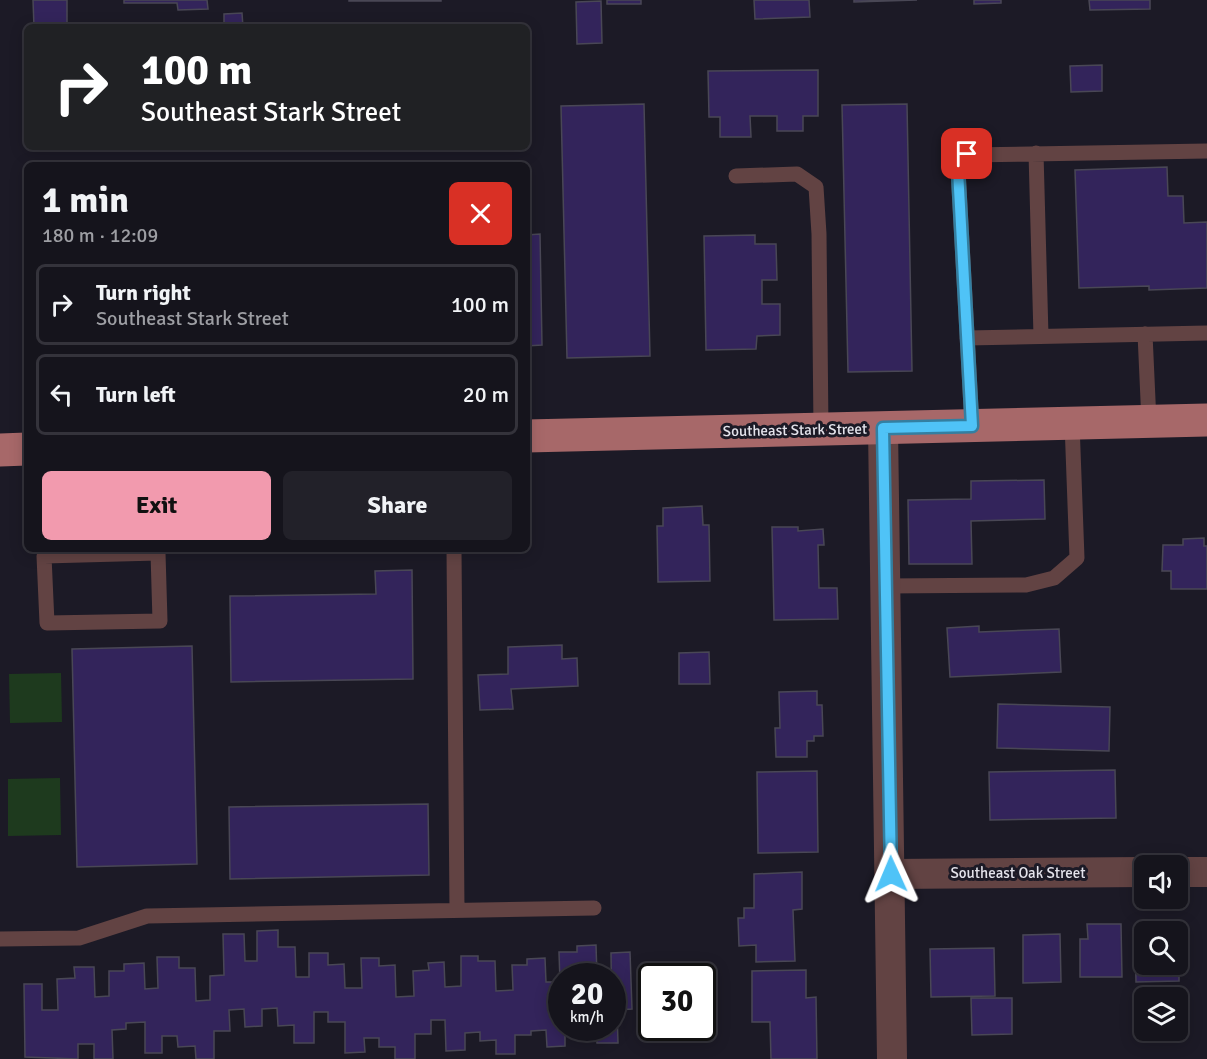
<!DOCTYPE html>
<meta charset="utf-8">
<style>
body{margin:0;font-family:Signika,sans-serif;background:#222129;color:#f1f3f6;height:100vh;display:flex;flex-direction:column;font-size:22px;white-space:nowrap}
*{box-sizing:border-box;margin:0}
p{font-size:20px;color:#9d9ea3}
.icon{flex:none;width:33px;height:33px;fill:none;stroke:currentColor;stroke-width:2;stroke-linecap:round;stroke-linejoin:round}
.map{position:relative;flex:1;overflow:hidden}
.sheet{position:absolute;left:24px;top:162px;width:506px;height:390px;display:flex;flex-direction:column;background:#15141c;border-radius:9px;box-shadow:0 3px 15px #0003,0 0 0 2px #34333b}
.sheet>*{flex:none}
.banner{position:absolute;left:24px;top:24px;width:506px;height:126px;border-radius:9px;box-shadow:0 3px 15px #0003,0 0 0 2px #34333b;background:#202124;color:#fff;overflow:hidden}
.fabs{position:absolute;left:1134px;top:855px;display:grid;gap:12px}
.fabs a{display:grid;place-items:center;width:54px;height:54px;border-radius:9px;background:#15141c;box-shadow:0 3px 15px #0003,0 0 0 2px #34333b;font-size:30px}
.speed{position:absolute;left:548px;top:963px;display:flex;gap:12px;font-size:30px;font-weight:700;text-align:center}
.speed>*{display:grid;place-content:center;width:78px;height:78px;border-radius:50%;background:#15141c;box-shadow:0 3px 15px #0003,0 0 0 2px #34333b;line-height:1}
.speed small{font-size:15px;font-weight:400}
.speed .limit{border:3px solid #111;border-radius:9px;background:#fff;color:#111}
.pin{position:absolute;display:grid;place-items:center;width:51px;height:51px;color:#fff;margin:-26px;border-radius:12px;box-shadow:0 3px 9px #0006}
.me{position:absolute;width:66px;margin:-33px;rotate:359deg;stroke-linejoin:round;filter:drop-shadow(0 0 4px #0008)}
.turn{display:flex;align-items:center;gap:21px;height:126px;padding:0 18px;font-size:27px}
.turn .icon{width:78px;height:78px;stroke-width:2.5}
.turn b{display:block;font-size:42px;line-height:51px}
.round{display:grid;place-items:center;flex:none;width:63px;height:63px;border-radius:9px;background:#222129}
.summary{display:flex;align-items:center;justify-content:space-between;height:102px;padding:0 18px}
h1{font-size:36px;font-weight:700;line-height:45px}
.action{display:flex;gap:12px;margin-top:auto;padding:12px 18px}
.action a{flex:1;height:69px;border-radius:9px;background:#f29aae;color:#111;font-size:24px;font-weight:700;line-height:69px;text-align:center}
.action a+a{background:#222129;color:#f1f3f6}
ul{padding:0;list-style:none}
li{display:flex;align-items:center;gap:18px;height:81px;margin:0 12px 9px;padding:0 6px;border:3px solid #34333b;border-radius:9px}
li div{flex:1}
li b{display:block;font-size:22px}
li em{font-style:normal}
.map>svg:first-child{display:block}
</style>
<div class="map">
<svg width="1207" height="1059" viewBox="0 0 1207 1059">
<rect width="100%" height="100%" fill="#1c1a26"/>
<path fill="#1e3a1e" d="M 61,673 L 62,722 L 10,723 L 9,674 Z
M 60,778 L 61,835 L 8,836 L 8,779 Z"/>
<path fill="#33245b" stroke="#494755" stroke-width="1.5" d="M 33,0 L 67,0 L 67,27 L 34,27 Z
M 124,0 L 207,0 L 208,9 L 178,10 L 177,3 L 124,3 Z
M 349,0 L 441,0 L 441,1 L 349,1 Z
M 607,0 L 641,0 L 641,4 L 607,4 Z
M 754,0 L 809,0 L 810,17 L 755,19 Z
M 854,0 L 917,0 L 854,2 Z
M 974,0 L 1001,0 L 1001,3 L 974,4 Z
M 1089,0 L 1150,0 L 1150,9 L 1090,10 Z
M 601,1 L 602,43 L 577,44 L 576,2 Z
M 242,13 L 243,27 L 224,27 L 224,14 Z
M 1102,65 L 1102,91 L 1071,92 L 1070,66 Z
M 818,70 L 818,116 L 803,116 L 803,131 L 777,131 L 777,116 L 750,116 L 751,137 L 720,137 L 720,117 L 709,117 L 708,71 Z
M 644,104 L 650,356 L 567,358 L 561,106 Z
M 907,104 L 912,371 L 848,372 L 842,105 Z
M 1167,167 L 1168,196 L 1183,196 L 1184,223 L 1207,222 L 1207,288 L 1149,290 L 1149,286 L 1079,288 L 1075,170 Z
M 540,234 L 542,345 L 526,346 L 526,235 Z
M 755,235 L 755,244 L 776,244 L 777,280 L 762,280 L 762,304 L 780,304 L 780,335 L 757,336 L 756,349 L 706,350 L 704,236 Z
M 1044,480 L 1045,519 L 971,521 L 972,564 L 909,564 L 908,500 L 971,499 L 971,481 Z
M 702,506 L 703,525 L 709,525 L 710,581 L 658,582 L 657,526 L 663,526 L 663,508 Z
M 772,527 L 798,527 L 798,531 L 823,529 L 824,545 L 818,545 L 819,588 L 837,588 L 838,619 L 774,620 Z
M 1204,538 L 1204,546 L 1207,546 L 1207,589 L 1171,589 L 1171,571 L 1162,571 L 1163,545 L 1183,545 L 1183,539 Z
M 412,570 L 413,679 L 231,682 L 230,596 L 376,594 L 375,571 Z
M 979,626 L 979,632 L 1059,629 L 1061,672 L 950,677 L 947,628 Z
M 562,645 L 562,659 L 577,658 L 578,686 L 511,689 L 513,709 L 480,710 L 478,675 L 508,674 L 508,647 Z
M 192,646 L 197,864 L 77,867 L 72,649 Z
M 709,652 L 710,684 L 679,684 L 679,653 Z
M 817,691 L 817,705 L 822,705 L 823,736 L 814,736 L 814,741 L 807,741 L 807,757 L 776,757 L 775,728 L 780,728 L 779,692 Z
M 998,704 L 1110,707 L 1109,751 L 997,748 Z
M 1115,770 L 1116,818 L 990,820 L 989,772 Z
M 817,771 L 818,852 L 758,853 L 757,772 Z
M 428,804 L 429,875 L 230,879 L 229,807 Z
M 802,872 L 802,909 L 793,910 L 795,961 L 756,962 L 756,945 L 739,946 L 738,918 L 744,918 L 744,908 L 754,908 L 754,874 Z
M 1087,924 L 1121,924 L 1122,977 L 1080,977 L 1080,939 L 1088,939 Z
M 278,930 L 278,947 L 295,947 L 296,977 L 309,977 L 309,953 L 328,953 L 328,965 L 344,964 L 345,988 L 362,988 L 361,958 L 379,958 L 379,966 L 395,965 L 396,997 L 414,996 L 413,971 L 429,970 L 428,963 L 444,962 L 445,987 L 461,986 L 461,956 L 478,956 L 478,961 L 495,961 L 496,991 L 513,990 L 512,965 L 527,965 L 527,959 L 545,958 L 546,982 L 560,982 L 559,952 L 577,952 L 577,946 L 596,945 L 597,976 L 561,976 L 561,1028 L 580,1028 L 565,1029 L 565,1046 L 547,1047 L 546,1030 L 531,1031 L 531,1035 L 515,1035 L 515,1054 L 496,1054 L 496,1040 L 480,1041 L 480,1032 L 465,1033 L 465,1050 L 446,1051 L 445,1020 L 431,1020 L 431,1034 L 415,1034 L 415,1059 L 395,1059 L 395,1047 L 379,1047 L 379,1038 L 364,1038 L 365,1052 L 345,1053 L 345,1022 L 328,1022 L 328,1012 L 314,1012 L 314,1043 L 294,1043 L 294,1025 L 278,1026 L 277,1008 L 262,1009 L 262,1026 L 245,1027 L 244,1009 L 229,1010 L 230,1031 L 214,1031 L 214,1059 L 196,1059 L 195,1046 L 178,1047 L 177,1036 L 162,1036 L 162,1053 L 145,1053 L 145,1022 L 126,1023 L 126,1029 L 112,1030 L 113,1059 L 94,1059 L 94,1044 L 78,1044 L 78,1059 L 25,1057 L 24,984 L 42,984 L 42,1010 L 58,1010 L 57,979 L 75,978 L 74,967 L 94,967 L 95,997 L 109,996 L 109,971 L 124,971 L 124,964 L 144,963 L 145,989 L 158,988 L 157,957 L 179,957 L 179,968 L 195,968 L 196,1001 L 210,1000 L 210,976 L 224,975 L 223,934 L 244,934 L 245,961 L 257,961 L 257,931 Z
M 1166,930 L 1144,932 L 1144,964 L 1178,964 L 1179,945 L 1179,981 L 1136,982 L 1135,931 Z
M 1060,934 L 1061,982 L 1023,983 L 1023,935 Z
M 994,948 L 995,996 L 931,997 L 930,949 Z
M 630,952 L 632,1009 L 617,1010 L 618,1043 L 597,1043 L 596,1028 L 612,1028 L 611,953 Z
M 806,970 L 806,998 L 816,997 L 817,1059 L 771,1059 L 770,1022 L 752,1022 L 752,971 Z
M 971,998 L 1012,998 L 1012,1034 L 972,1035 Z"/>
<g fill="none" stroke-linecap="round" stroke-linejoin="round">
<path stroke="#624343" stroke-width="15" d="M 1036,153 L 1041,336
M 736,176 L 797,174 L 816,187 L 819,234 L 821,429
M 1145,334 L 1149,422
M 967,338 L 1207,333
M 972,426 L 958,169 L 967,155 L 1207,151
M 158,549 L 158,553 L 160,621 L 47,623 L 44,556 L 158,553
M 454,549 L 457,910
M 886,586 L 1026,585 L 1054,578 L 1077,558 L 1072,423
M 0,939 L 79,938 L 147,916 L 594,908"/>
<path stroke="#624343" stroke-width="30" d="M 883,428 L 892,1059
M 1178,872 L 1207,872
M 891,874 L 1144,872"/>
<path stroke="#a76869" stroke-width="33" d="M 526,436 L 1207,420
M 0,450 L 27,449"/>
</g>
<g fill="none" stroke-linecap="round" stroke-linejoin="round">
<g stroke="#337fa1" stroke-width="15">
<path id="route" d="M 891,874 L 883,428 L 972,426 L 958,170 L 967,154"/>
</g>
<use href="#route" stroke="#4fc3f7" stroke-width="10"/>
</g>
<g text-anchor="middle" dominant-baseline="central" stroke-width="6" stroke-linejoin="round" paint-order="stroke">
<g font-size="15" fill="#e4e3eb" stroke="#1c1a26">
<text transform="translate(795 430) rotate(-1)">Southeast Stark Street</text>
<text x="1018" y="873">Southeast Oak Street</text>
</g>
</g>
</svg>
<div class="fabs">
<a><svg class="icon" aria-label="sound" viewBox="0 0 24 24"><path d="M4 9h4l5-4v14l-5-4H4zM17 9q2 3 0 6"/></svg></a>
<a><svg class="icon" aria-label="search" viewBox="0 0 24 24"><circle cx="10" cy="10" r="6"/><path d="M15 15l6 6"/></svg></a>
<a><svg class="icon" aria-label="layers" viewBox="0 0 24 24"><path d="M12 4l9 5-9 5-9-5zM3 14l9 5 9-5"/></svg></a>
</div>
<div class="speed"><div>20<small>km/h</small></div><div class="limit">30</div></div>
<div class="pin" style="left:967px;top:154px;background:#d93025"><svg class="icon" aria-label="arrive" viewBox="0 0 24 24"><path d="M6 21V4h12l-3 4 3 4H6"/></svg></div>
<svg class="me" style="left:891px;top:874px" viewBox="-20 -20 40 40"><path d="M0-17L14 15 0 8-14 15z" fill="#4fc3f7" stroke="#fff" stroke-width="4"/></svg>
<div class="banner">
<div class="turn"><svg class="icon" aria-label="right" viewBox="0 0 24 24"><path d="M7 20v-9h11M14 6l5 5-5 5"/></svg><div><b>100 m</b>Southeast Stark Street</div></div>
</div>
<section class="sheet">
<div class="summary"><div><h1>1 min</h1><p>180 m · 12:09</p></div><a class="round" style="background:#d93025;color:#fff"><svg class="icon" aria-label="close" viewBox="0 0 24 24"><path d="M6 6l12 12M18 6L6 18"/></svg></a></div>
<ul>
<li><svg class="icon" aria-label="right" viewBox="0 0 24 24"><path d="M7 20v-9h11M14 6l5 5-5 5"/></svg><div><b>Turn right</b><p>Southeast Stark Street</p></div><em>100 m</em></li>
<li><svg class="icon" aria-label="left" viewBox="0 0 24 24"><path d="M17 20v-9H6M10 6l-5 5 5 5"/></svg><div><b>Turn left</b></div><em>20 m</em></li>
</ul>
<div class="action"><a>Exit</a><a>Share</a></div>
</section>
</div>
